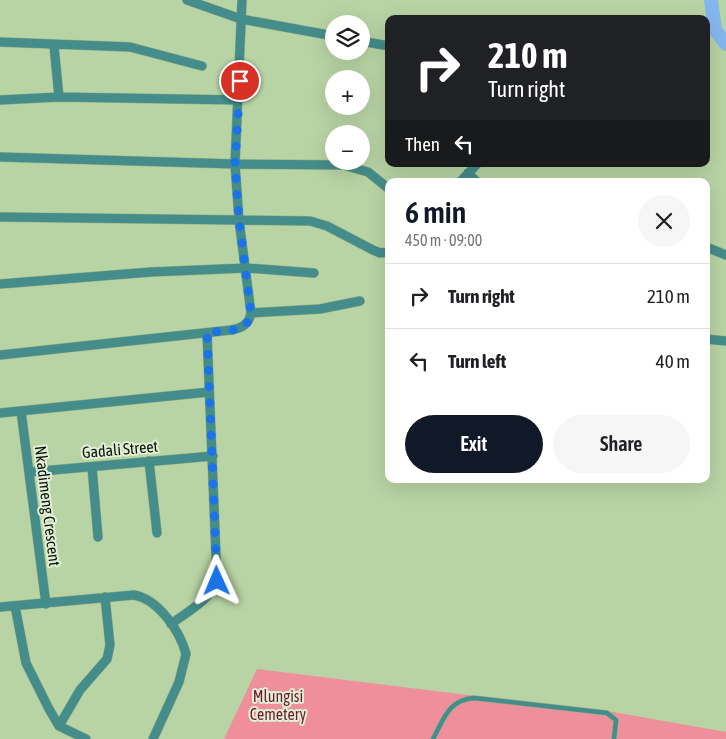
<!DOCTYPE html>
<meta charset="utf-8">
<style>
body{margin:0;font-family:"Asap Condensed",sans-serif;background:#f6f6f6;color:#202124;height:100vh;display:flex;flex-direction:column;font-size:19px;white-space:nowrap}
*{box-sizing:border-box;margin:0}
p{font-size:16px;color:#757577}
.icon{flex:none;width:28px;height:28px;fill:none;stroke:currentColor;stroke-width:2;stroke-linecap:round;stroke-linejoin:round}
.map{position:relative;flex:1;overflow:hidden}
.sheet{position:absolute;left:385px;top:178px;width:325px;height:305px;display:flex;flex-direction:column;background:#fff;border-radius:10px;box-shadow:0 5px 20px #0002}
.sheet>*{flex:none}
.banner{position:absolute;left:385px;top:15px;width:325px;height:152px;border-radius:10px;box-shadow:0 5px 20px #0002;background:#202124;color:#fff;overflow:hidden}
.tools{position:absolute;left:325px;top:15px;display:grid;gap:10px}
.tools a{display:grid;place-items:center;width:45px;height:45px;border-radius:50%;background:#fff;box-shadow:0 5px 20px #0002;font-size:25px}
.pin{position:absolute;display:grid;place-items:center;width:42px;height:42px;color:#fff;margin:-21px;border:2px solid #fff;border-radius:50%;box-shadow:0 1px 5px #0007}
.me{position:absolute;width:55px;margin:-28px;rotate:359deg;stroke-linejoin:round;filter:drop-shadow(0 0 4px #0008)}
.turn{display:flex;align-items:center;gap:18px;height:105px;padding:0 20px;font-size:22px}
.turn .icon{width:65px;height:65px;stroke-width:2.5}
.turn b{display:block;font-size:35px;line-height:42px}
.then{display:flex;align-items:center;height:48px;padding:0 20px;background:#0003;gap:10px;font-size:19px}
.round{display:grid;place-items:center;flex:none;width:52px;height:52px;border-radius:26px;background:#f6f6f6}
.head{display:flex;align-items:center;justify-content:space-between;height:85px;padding:0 20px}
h1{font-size:30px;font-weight:600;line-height:38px;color:#111827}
.primary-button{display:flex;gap:10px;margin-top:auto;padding:10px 20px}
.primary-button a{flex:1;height:58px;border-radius:30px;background:#111827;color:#fff;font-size:20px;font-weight:600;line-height:58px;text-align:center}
.primary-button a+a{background:#f6f6f6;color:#202124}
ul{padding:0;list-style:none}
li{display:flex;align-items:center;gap:15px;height:65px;padding:0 20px;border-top:1px solid #e0e0e0}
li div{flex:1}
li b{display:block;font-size:19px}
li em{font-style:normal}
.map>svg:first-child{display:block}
</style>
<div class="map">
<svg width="726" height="739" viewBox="0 0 726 739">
<rect width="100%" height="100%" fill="#b8d3a4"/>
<path fill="#ee8f9b" d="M 257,669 L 459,694 L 596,709 L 726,732 L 726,739 L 224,739 Z"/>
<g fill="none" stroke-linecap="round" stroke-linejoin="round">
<path stroke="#85b7ef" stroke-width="14" d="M 711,0 L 715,30 L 726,44"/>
<g stroke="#99b187" stroke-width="5.5">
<path id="service" d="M 433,739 C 444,719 448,700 474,698 L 607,713 L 616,720 L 614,739"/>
</g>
<g stroke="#99b187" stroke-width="10">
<path id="minor" d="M 187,0 L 241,19 L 334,36
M 361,41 L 389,46
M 0,42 L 130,47 L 202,66
M 54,46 L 59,97
M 0,100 L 59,97 L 238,100
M 0,157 L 235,164 L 343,165 L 368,172 L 389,189
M 468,173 L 476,181
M 461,181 L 477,164
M 0,217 L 310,221 L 327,226 L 373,250 L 380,253 L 389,252
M 706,247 L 726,255
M 0,284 L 151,272 L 246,268 L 314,273
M 251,313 L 320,309 L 360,301
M 706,339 L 726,341
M 0,355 L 231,330 C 241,328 249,325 251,313 L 239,220 L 235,164 L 242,0
M 21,411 L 46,604
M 0,413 L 209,392
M 149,461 L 157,533
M 92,467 L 98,537
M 30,472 L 213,456
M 15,606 L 26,663 L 49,709 L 59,726 L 86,739
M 0,607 L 134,595 C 158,599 180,631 186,654 L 179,682 L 153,739
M 171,624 C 187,612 210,600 217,581 L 207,333
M 59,726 L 80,690 L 107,659 L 110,645 L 105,597"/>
</g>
<use href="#service" stroke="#448d8a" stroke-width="4.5"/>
<use href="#minor" stroke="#448d8a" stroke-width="9"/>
</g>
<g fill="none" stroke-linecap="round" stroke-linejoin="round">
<path stroke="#1a73e8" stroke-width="9" stroke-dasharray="0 16.2" d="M 217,581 L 207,332 C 223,331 248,333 251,314 L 239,220 L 235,164 L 240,81"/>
</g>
<g text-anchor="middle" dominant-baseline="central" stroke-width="4" stroke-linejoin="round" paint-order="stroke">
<g font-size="16" fill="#0c1505" stroke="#e1efd7">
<text transform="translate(120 449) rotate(-5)">Gadali Street</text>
<text transform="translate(48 506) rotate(83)">Nkadimeng Crescent</text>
</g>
<g font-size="16" fill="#6d1b2d" stroke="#e1efd7">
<text x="278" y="696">Mlungisi<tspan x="278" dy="18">Cemetery</tspan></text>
</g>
</g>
</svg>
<div class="tools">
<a><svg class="icon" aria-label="layers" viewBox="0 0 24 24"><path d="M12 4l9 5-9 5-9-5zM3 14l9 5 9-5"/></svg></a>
<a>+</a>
<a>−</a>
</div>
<div class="pin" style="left:240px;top:81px;background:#d93025"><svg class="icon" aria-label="arrive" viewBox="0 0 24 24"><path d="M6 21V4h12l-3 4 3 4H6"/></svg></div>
<svg class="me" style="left:217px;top:581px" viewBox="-20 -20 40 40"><path d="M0-17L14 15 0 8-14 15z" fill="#1a73e8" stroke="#fff" stroke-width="4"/></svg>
<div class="banner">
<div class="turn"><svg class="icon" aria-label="right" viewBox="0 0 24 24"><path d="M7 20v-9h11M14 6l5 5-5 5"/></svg><div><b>210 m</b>Turn right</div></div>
<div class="then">Then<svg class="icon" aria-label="left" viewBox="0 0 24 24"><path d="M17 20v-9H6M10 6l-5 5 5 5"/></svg></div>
</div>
<section class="sheet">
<div class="head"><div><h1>6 min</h1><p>450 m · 09:00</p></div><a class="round"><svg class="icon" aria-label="close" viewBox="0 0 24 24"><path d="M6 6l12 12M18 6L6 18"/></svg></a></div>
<ul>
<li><svg class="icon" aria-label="right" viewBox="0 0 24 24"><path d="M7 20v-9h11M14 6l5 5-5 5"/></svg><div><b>Turn right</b></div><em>210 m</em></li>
<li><svg class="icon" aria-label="left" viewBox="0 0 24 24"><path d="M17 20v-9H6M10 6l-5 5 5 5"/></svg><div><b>Turn left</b></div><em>40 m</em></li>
</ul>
<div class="primary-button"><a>Exit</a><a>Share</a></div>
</section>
</div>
